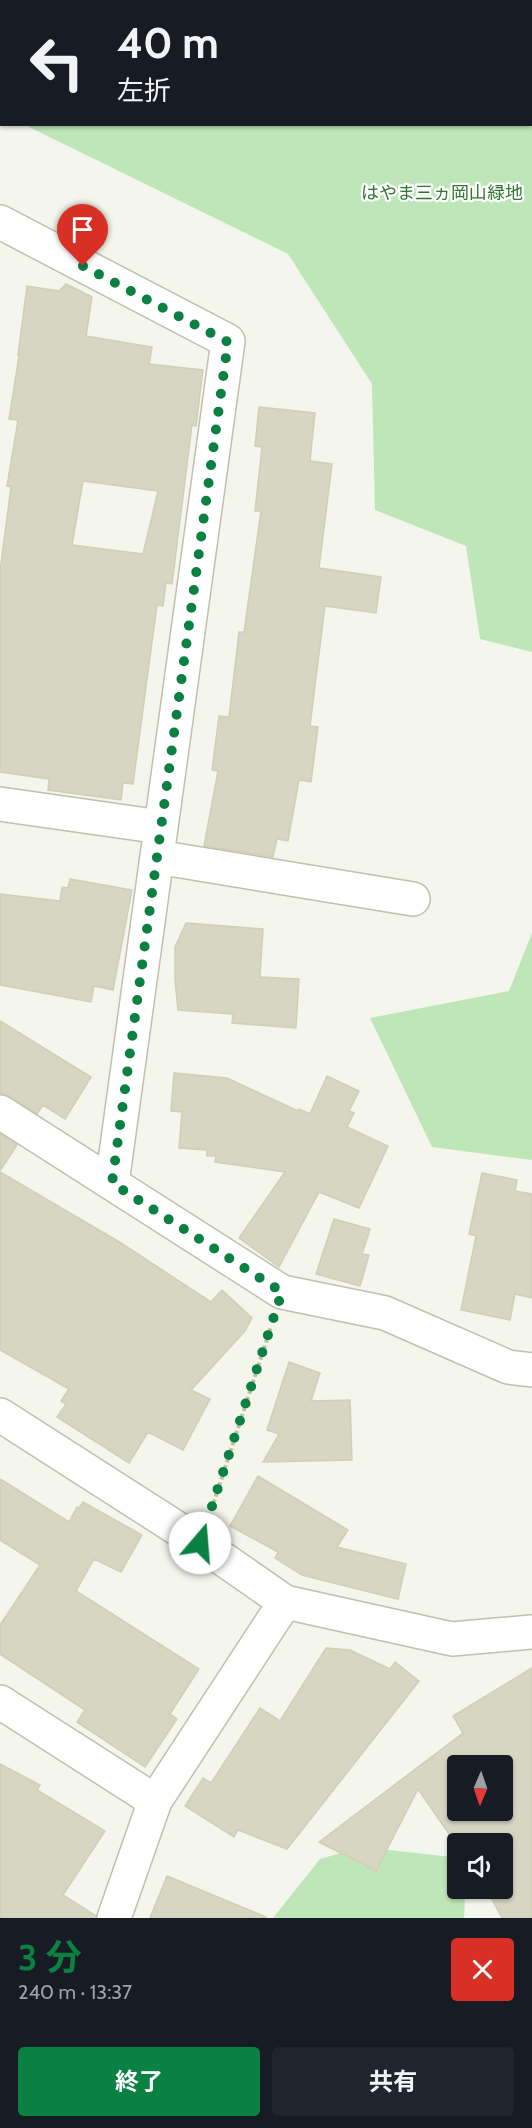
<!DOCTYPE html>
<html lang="ja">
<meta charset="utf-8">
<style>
body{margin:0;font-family:Cabin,"Noto Sans JP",sans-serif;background:#20242c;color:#f1f3f6;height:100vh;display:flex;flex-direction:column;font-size:22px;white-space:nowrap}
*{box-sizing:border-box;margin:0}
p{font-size:20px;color:#9ea1a6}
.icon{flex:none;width:33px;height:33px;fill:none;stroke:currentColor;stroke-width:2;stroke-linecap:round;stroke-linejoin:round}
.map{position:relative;height:1918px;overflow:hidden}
.sheet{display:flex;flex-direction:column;background:#171b24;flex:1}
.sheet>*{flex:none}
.guide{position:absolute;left:0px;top:0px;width:532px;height:126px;box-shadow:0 2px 4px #0004;background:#171b24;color:#f1f3f6;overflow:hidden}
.needle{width:39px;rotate:182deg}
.tools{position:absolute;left:447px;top:1755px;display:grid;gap:12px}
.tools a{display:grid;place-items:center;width:66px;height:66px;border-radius:6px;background:#171b24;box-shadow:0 2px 4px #0004;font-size:30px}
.pin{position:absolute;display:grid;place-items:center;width:51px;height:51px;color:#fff;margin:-62px -26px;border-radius:50% 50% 50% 0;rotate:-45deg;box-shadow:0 0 6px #0007}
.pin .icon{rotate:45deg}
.me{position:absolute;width:66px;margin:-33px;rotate:18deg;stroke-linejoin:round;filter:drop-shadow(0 0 4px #0008)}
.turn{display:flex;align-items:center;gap:21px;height:126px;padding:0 18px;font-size:27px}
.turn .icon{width:78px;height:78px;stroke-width:2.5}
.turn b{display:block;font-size:42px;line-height:51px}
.round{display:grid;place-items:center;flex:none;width:63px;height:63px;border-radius:6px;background:#20242c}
.overview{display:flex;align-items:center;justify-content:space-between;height:102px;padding:0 18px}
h1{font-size:36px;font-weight:700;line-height:45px;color:#0b8043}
.primary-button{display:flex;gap:12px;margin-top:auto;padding:12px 18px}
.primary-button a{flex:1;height:69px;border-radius:6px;background:#0b8043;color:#fff;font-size:24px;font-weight:700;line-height:69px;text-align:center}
.primary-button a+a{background:#20242c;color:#f1f3f6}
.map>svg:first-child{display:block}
</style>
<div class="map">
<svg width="532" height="1918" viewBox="0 0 532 1918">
<rect width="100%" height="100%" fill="#f4f5ec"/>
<path fill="#bfe6b8" d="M 0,0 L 532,0 L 532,652 L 480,639 L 466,546 L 375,510 L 372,384 L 288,254 L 25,125 L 531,124 L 531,2 L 2,2 L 1,113 Z
M 532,933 L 532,1160 L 432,1147 L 370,1018 L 509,991 Z
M 362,1847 L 452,1857 L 457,1875 L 458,1888 L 462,1889 L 465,1899 L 464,1918 L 273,1918 L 320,1859 Z"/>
<path fill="#d6d6c2" stroke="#d0d0b6" stroke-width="1.5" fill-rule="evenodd" d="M 66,284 L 92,297 L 86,336 L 152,347 L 149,364 L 203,370 L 196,426 L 192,425 L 172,584 L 166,583 L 163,606 L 157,605 L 133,784 L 123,783 L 121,800 L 48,790 L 49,779 L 0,772 L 0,571 L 11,487 L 7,486 L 18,420 L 9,419 L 19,356 L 18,355 L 27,286 L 59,291 ZM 83,481 L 158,491 L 143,554 L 72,545 Z
M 259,407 L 315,413 L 310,461 L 332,464 L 319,568 L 381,577 L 376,613 L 325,606 L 310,726 L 318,727 L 311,782 L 299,780 L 288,841 L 277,839 L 273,857 L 204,846 L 218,771 L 212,770 L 219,716 L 229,717 L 239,632 L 244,632 L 261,511 L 255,511 L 262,447 L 255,446 Z
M 70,879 L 132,890 L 113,990 L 94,986 L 91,1002 L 0,985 L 0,894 L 60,901 L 62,887 L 68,888 Z
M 186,923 L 263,929 L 260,977 L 299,979 L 296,1028 L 232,1023 L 233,1014 L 178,1010 L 175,980 L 175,947 Z
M 0,1021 L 91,1077 L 65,1119 L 43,1105 L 37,1114 L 10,1096 L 0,1093 Z
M 174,1073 L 227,1078 L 298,1111 L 299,1109 L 310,1114 L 327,1076 L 359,1091 L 349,1111 L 354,1113 L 347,1127 L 388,1146 L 359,1208 L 319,1192 L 279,1267 L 239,1238 L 285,1172 L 215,1162 L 216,1156 L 207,1156 L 207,1150 L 179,1148 L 182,1112 L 171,1111 Z
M 0,1134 L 17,1145 L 0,1171 Z
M 0,1172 L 121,1243 L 211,1302 L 222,1290 L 252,1318 L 245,1331 L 191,1390 L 210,1399 L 183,1450 L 148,1432 L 129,1463 L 57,1417 L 66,1404 L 61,1401 L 69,1389 L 0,1350 Z
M 482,1173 L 517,1180 L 515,1191 L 532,1194 L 532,1298 L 515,1294 L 510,1320 L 461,1310 L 476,1236 L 469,1234 Z
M 334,1219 L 370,1229 L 362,1254 L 369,1255 L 360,1286 L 316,1274 Z
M 289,1362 L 320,1373 L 311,1401 L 350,1400 L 352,1460 L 263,1462 L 279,1434 L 267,1430 Z
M 258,1476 L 348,1530 L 337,1547 L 406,1564 L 398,1599 L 302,1575 L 275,1558 L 278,1552 L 230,1526 Z
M 0,1479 L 69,1522 L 77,1507 L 79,1508 L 83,1502 L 142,1535 L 121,1572 L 94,1559 L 76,1591 L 199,1669 L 170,1714 L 177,1719 L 145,1767 L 77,1722 L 85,1710 L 0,1654 L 0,1625 L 40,1565 L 0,1540 Z
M 326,1648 L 350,1650 L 390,1669 L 395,1662 L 419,1681 L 287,1849 L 238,1830 L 234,1837 L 185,1806 L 203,1778 L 211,1783 L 260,1708 L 280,1721 Z
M 532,1668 L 532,1918 L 502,1918 L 486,1888 L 502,1888 L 502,1844 L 458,1844 L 458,1847 L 418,1789 L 376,1871 L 319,1842 L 463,1733 L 453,1716 ZM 458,1766 L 502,1766 L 502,1810 L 458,1810 Z
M 0,1764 L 40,1785 L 37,1790 L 105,1831 L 63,1895 L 96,1916 L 96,1918 L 0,1918 Z
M 167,1876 L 266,1917 L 265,1918 L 150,1918 Z"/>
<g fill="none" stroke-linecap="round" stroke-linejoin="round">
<g stroke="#bfc0af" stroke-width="36">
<path id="minor" d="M 0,222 L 228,341 L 112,1183
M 0,804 L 161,827
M 157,857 L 413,899
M 0,1112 L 282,1292 L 385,1313 L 508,1367 L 532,1370
M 0,1415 L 200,1543 L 285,1602 L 155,1801 L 114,1918
M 285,1602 L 452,1639 L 532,1632
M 0,1702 L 155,1801"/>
</g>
<path stroke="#bfc1a1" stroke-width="4" stroke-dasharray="3 3" stroke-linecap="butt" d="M 212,1508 L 271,1327"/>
<use href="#minor" stroke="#fff" stroke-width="33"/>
</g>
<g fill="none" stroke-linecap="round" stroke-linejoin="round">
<path stroke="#0b8043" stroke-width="10" stroke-dasharray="0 18" d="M 83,266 L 228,342 L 112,1183 L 282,1292 L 200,1543"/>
</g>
<g text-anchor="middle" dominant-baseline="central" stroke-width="4.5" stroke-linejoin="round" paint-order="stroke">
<g font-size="18" fill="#307832" stroke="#fff">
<text x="442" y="193">はやま三ヵ岡山緑地</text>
</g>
</g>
</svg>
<div class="tools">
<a><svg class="needle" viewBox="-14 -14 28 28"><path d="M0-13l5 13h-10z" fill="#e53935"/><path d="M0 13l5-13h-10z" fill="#9ea1a6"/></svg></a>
<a><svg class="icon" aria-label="sound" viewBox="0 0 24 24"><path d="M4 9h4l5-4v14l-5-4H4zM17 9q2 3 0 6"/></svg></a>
</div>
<div class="pin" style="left:83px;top:266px;background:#d93025"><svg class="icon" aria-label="arrive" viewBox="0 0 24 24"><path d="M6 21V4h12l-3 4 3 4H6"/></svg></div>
<svg class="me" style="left:200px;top:1543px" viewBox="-20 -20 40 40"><circle r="19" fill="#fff"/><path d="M0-13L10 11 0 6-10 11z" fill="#0b8043"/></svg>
<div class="guide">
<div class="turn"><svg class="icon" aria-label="left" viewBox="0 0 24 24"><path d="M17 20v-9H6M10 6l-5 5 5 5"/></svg><div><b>40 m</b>左折</div></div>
</div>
</div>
<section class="sheet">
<div class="overview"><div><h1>3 分</h1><p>240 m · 13:37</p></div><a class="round" style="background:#d93025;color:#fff"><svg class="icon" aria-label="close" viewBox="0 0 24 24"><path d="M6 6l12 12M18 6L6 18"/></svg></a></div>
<div class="primary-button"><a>終了</a><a>共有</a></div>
</section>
